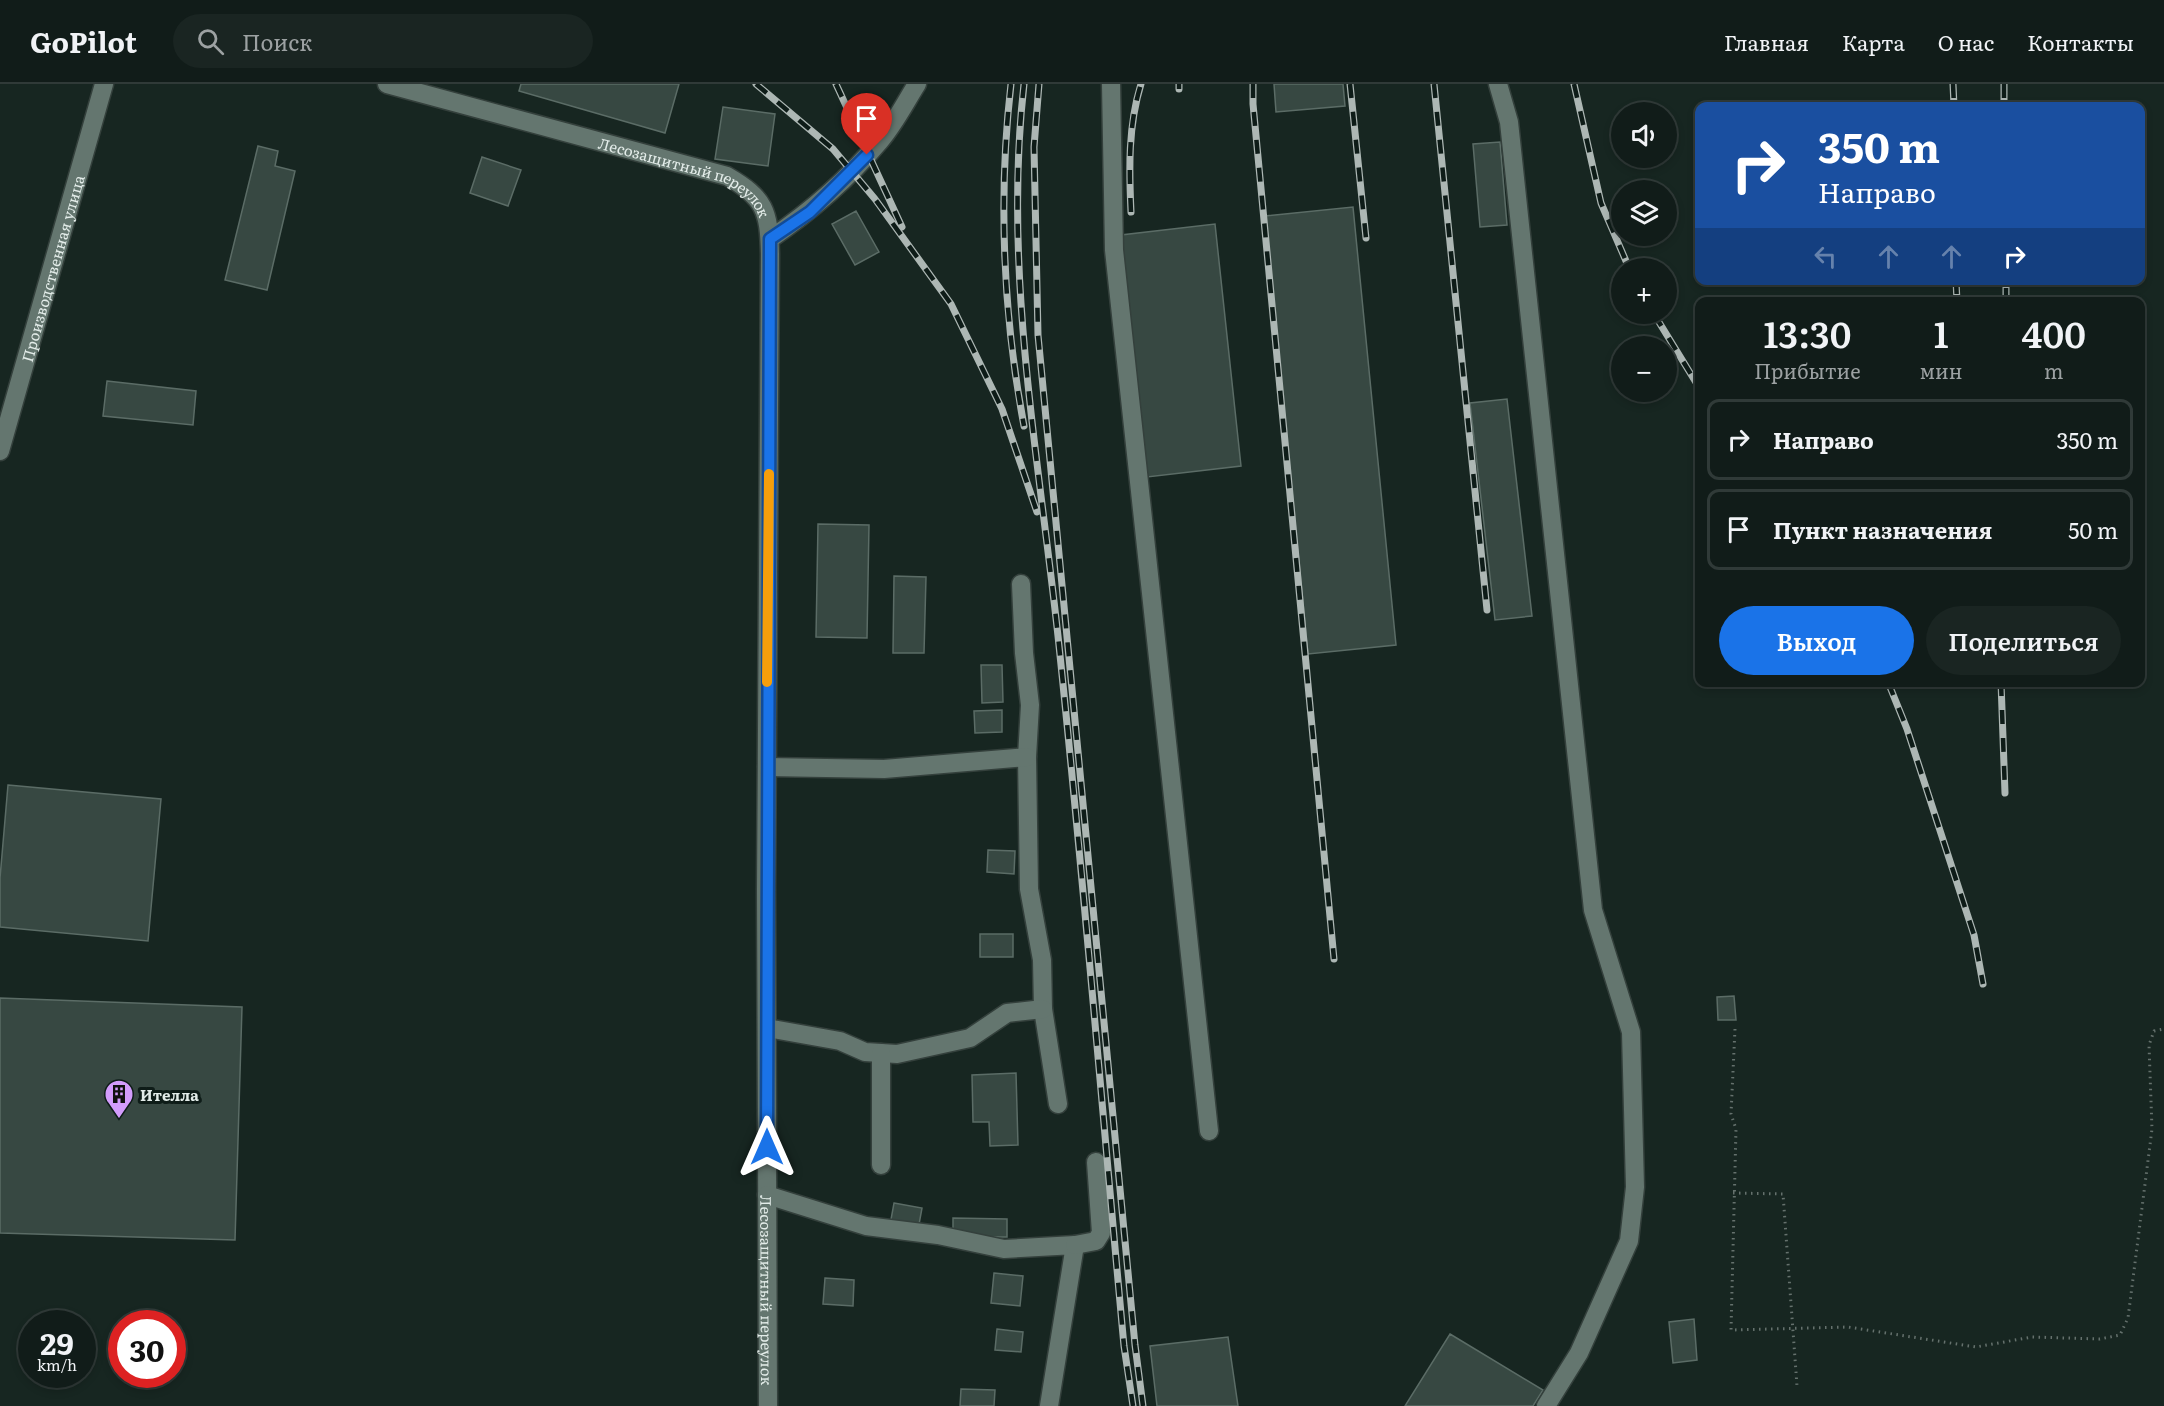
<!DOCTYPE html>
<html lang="ru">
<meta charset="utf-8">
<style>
body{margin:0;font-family:Literata,serif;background:#1a2522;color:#f1f3f6;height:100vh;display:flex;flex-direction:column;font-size:22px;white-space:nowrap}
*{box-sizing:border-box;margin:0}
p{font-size:20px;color:#9ca1a2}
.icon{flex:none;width:33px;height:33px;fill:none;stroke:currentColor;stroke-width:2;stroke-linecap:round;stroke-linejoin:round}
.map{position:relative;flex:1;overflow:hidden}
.sheet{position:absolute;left:1695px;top:213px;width:450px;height:390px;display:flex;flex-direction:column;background:#111c19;border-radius:12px;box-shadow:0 3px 9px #0003,0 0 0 2px #303a38}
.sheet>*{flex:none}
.banner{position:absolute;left:1695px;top:18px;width:450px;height:183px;border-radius:12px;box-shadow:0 3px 9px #0003,0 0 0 2px #303a38;background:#1a4fa0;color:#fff;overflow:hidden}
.buttons{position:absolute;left:1611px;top:18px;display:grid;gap:12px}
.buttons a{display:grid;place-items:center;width:66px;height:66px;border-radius:50%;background:#111c19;box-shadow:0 3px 9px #0003,0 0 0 2px #303a38;font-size:30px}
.speed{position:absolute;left:18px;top:1226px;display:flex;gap:12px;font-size:30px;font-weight:700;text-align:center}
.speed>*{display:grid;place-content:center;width:78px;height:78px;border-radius:50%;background:#111c19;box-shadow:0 3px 9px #0003,0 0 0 2px #303a38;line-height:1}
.speed small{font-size:15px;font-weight:400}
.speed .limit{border:9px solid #d22;background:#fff;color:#111}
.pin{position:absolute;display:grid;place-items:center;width:51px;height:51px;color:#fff;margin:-62px -26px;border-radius:50% 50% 50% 0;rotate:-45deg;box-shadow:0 0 6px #0007}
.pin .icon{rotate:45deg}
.me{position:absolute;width:66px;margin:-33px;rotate:0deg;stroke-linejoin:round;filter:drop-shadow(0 0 4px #0008)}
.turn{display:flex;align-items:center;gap:21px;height:126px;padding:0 24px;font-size:27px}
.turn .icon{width:78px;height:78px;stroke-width:2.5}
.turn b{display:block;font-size:42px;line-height:51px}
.lanes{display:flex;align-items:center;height:57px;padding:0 24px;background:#0003;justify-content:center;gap:30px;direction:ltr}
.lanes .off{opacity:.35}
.eta{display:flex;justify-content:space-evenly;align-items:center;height:102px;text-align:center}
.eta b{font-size:36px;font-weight:600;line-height:42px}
.cta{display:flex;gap:12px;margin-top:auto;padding:12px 24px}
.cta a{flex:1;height:69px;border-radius:36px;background:#1a73e8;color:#fff;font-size:24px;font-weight:600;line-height:69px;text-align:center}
.cta a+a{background:#1a2522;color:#f1f3f6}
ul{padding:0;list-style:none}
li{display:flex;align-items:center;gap:18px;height:81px;margin:0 12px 9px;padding:0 12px;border:3px solid #303a38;border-radius:12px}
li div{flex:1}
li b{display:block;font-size:22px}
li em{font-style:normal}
header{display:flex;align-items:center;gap:36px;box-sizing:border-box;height:84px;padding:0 30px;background:#111c19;border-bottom:2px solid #303a38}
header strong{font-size:28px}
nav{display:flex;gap:33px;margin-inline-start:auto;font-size:21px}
.search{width:420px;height:54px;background:#1a2522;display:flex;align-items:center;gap:15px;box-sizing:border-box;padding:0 21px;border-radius:33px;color:#9ca1a2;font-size:22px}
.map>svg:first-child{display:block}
</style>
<header>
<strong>GoPilot</strong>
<div class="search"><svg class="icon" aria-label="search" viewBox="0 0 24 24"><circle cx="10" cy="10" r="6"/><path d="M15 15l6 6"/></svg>Поиск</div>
<nav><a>Главная</a><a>Карта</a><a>О нас</a><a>Контакты</a></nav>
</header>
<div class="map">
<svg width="2164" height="1322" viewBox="0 0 2164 1322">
<rect width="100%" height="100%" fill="#172621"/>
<path fill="#374842" stroke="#5b6c66" stroke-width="1.5" d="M 521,0 L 679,0 L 665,49 L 519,7 Z
M 1274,0 L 1343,0 L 1345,22 L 1276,28 Z
M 723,23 L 775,30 L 768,82 L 715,75 Z
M 1500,58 L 1507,141 L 1480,143 L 1473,60 Z
M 258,62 L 278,67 L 275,82 L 295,87 L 267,206 L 225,196 Z
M 482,73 L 521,86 L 508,122 L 470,109 Z
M 1353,123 L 1396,561 L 1308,570 L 1265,132 Z
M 856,127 L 879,168 L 855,181 L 832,140 Z
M 1215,140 L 1241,382 L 1147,393 L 1121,151 Z
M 107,297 L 196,307 L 193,341 L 103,332 Z
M 1507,315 L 1532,532 L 1495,536 L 1470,319 Z
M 818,440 L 869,441 L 867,554 L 816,553 Z
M 894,492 L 926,493 L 924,569 L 893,569 Z
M 981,581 L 1002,581 L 1003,618 L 982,619 Z
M 1002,626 L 1002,648 L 975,649 L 974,627 Z
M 8,701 L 161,715 L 148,857 L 0,843 L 0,794 Z
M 988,766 L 1015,767 L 1014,790 L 987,788 Z
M 980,850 L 1013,850 L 1013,873 L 980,873 Z
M 1734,912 L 1736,936 L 1718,936 L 1717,913 Z
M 0,914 L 242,923 L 235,1156 L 0,1149 Z
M 1016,989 L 1018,1061 L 990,1062 L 989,1038 L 973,1038 L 972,991 Z
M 894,1119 L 922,1124 L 918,1146 L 890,1141 Z
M 953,1134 L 1007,1135 L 1007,1153 L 953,1153 Z
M 994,1189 L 1023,1192 L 1020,1222 L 991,1219 Z
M 825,1194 L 854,1196 L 853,1222 L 823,1220 Z
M 1694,1235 L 1697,1276 L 1673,1279 L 1669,1238 Z
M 997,1245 L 1023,1248 L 1021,1268 L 995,1266 Z
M 1450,1250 L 1543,1306 L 1533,1322 L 1405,1322 Z
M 1228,1253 L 1238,1322 L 1157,1322 L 1150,1262 Z
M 961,1305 L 995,1306 L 994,1322 L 960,1322 Z"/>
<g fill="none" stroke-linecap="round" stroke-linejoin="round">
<g stroke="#34403c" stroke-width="21">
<g id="minor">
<path id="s1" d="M 387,0 L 727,92 C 765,114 769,127 770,170 L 766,805 L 768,1322"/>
<path d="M 1111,0 L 1114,166 L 1209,1047"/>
<path d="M 1498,0 L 1509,38 L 1593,826 L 1631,948 L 1635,1103 L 1629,1157 L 1579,1269 L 1546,1322"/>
<path d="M 770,155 C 811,127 847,96 879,58 C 894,41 905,19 917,0"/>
<path id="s2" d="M 0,367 L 104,0"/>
<path d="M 1021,500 L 1024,569 L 1030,621 L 1027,673 L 1029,805 L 1042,876 L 1043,925 L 1058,1020"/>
<path d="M 767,683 L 884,685 L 1027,673"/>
<path d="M 767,944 L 840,957 L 865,968 L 897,970 L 970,954 L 1007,929 L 1043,925"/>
<path d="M 881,1081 L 881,969"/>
<path d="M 767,1111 L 866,1142 L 938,1151 L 1004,1165 L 1075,1161 L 1049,1322"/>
<path d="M 1075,1161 L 1096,1157 L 1101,1149 L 1096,1078"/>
</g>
</g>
<path stroke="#65716d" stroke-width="3" stroke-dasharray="1.5 4.5" stroke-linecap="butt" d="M 1735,945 L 1731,1030 L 1736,1045 L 1731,1246 L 1848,1243 L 1976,1263 L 2032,1253 L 2100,1255 L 2120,1251 L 2128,1234 L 2152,1045 L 2149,961 L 2154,947 L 2164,945
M 1733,1109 L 1783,1110 L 1797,1302"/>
<use href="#minor" stroke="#64766f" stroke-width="18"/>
<g stroke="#adb7b4" stroke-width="7">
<path id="rail" d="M 756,0 L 833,65 L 875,115 L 951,220 L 1002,325 L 1037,428
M 836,0 L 902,143
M 1011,0 C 998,112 1003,231 1024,342
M 1024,0 C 1003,184 1038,369 1058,552 C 1083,788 1102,1025 1124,1262 L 1133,1322
M 1039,0 L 1034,63 L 1038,251 L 1135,1261 L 1143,1322
M 1253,0 L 1253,20 L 1334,875
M 1350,0 L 1366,154
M 1434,0 L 1487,526
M 1574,0 L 1601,119 L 1629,184
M 1953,0 L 1954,22
M 2004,0 L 2004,22
M 1179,5 L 1179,0
M 1131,128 C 1129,85 1128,42 1141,0
M 1956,196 L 1957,218
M 2006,218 L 2006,196
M 1654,230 L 1700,305
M 1888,598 L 1907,645 L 1974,851 L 1983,900
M 2001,598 L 2005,709"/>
</g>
<use href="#rail" stroke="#0e1c18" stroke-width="4.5" stroke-dasharray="14" stroke-linecap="butt"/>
</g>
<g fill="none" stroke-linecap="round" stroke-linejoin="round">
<g stroke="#114b97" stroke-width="15">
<path id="route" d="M 767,1063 L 770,155 L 810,128 L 867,71"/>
</g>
<use href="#route" stroke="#1a73e8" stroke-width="10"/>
<path stroke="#f59e0b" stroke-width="10" d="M 767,598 L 769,390"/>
</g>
<defs>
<g id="building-pin" transform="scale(1.5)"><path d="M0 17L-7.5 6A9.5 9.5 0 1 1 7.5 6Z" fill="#d39cfc" stroke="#0e1c18"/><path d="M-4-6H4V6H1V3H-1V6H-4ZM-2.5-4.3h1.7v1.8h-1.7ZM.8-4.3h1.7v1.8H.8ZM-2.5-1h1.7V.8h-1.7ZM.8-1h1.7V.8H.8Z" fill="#111"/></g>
</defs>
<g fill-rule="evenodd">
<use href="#building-pin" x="119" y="1010"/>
</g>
<g text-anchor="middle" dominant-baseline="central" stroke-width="6" stroke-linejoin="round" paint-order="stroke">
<g font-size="15" fill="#e3ece9" stroke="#0e1c18">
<text stroke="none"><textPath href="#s1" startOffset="315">Лесозащитный переулок</textPath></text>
<text stroke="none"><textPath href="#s2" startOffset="190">Производственная улица</textPath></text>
<text stroke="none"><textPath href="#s1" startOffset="1484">Лесозащитный переулок</textPath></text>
</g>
<g font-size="15" font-weight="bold" fill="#e3ece9" stroke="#0e1c18" text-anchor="start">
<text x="140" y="1010">Ителла</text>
</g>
</g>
</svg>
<div class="buttons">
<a><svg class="icon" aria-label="sound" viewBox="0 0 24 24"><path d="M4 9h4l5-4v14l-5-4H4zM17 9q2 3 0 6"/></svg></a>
<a><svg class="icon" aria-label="layers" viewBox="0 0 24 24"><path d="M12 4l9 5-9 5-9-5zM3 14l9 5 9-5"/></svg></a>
<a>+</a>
<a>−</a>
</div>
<div class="speed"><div>29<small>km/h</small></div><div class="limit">30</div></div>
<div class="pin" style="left:867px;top:71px;background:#d93025"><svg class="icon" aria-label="arrive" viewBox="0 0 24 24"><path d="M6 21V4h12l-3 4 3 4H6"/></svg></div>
<svg class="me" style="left:767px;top:1063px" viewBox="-20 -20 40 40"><path d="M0-17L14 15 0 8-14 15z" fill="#1a73e8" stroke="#fff" stroke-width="4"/></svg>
<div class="banner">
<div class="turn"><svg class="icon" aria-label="right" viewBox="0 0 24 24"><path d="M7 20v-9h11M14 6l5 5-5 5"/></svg><div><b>350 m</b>Направо</div></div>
<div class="lanes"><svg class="icon off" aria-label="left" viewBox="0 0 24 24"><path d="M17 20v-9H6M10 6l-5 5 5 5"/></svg><svg class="icon off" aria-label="ahead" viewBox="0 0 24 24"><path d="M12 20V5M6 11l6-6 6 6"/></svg><svg class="icon off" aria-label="ahead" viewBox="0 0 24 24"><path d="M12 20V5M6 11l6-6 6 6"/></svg><svg class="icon" aria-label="right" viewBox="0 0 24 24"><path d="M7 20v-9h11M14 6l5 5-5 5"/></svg></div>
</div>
<section class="sheet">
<div class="eta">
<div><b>13:30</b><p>Прибытие</p></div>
<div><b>1</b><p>мин</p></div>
<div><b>400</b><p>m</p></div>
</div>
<ul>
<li><svg class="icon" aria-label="right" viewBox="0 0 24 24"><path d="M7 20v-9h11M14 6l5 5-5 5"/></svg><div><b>Направо</b></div><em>350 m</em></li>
<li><svg class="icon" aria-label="arrive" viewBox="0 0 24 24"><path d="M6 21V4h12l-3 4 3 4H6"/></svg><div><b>Пункт назначения</b></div><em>50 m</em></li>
</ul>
<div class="cta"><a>Выход</a><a>Поделиться</a></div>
</section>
</div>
